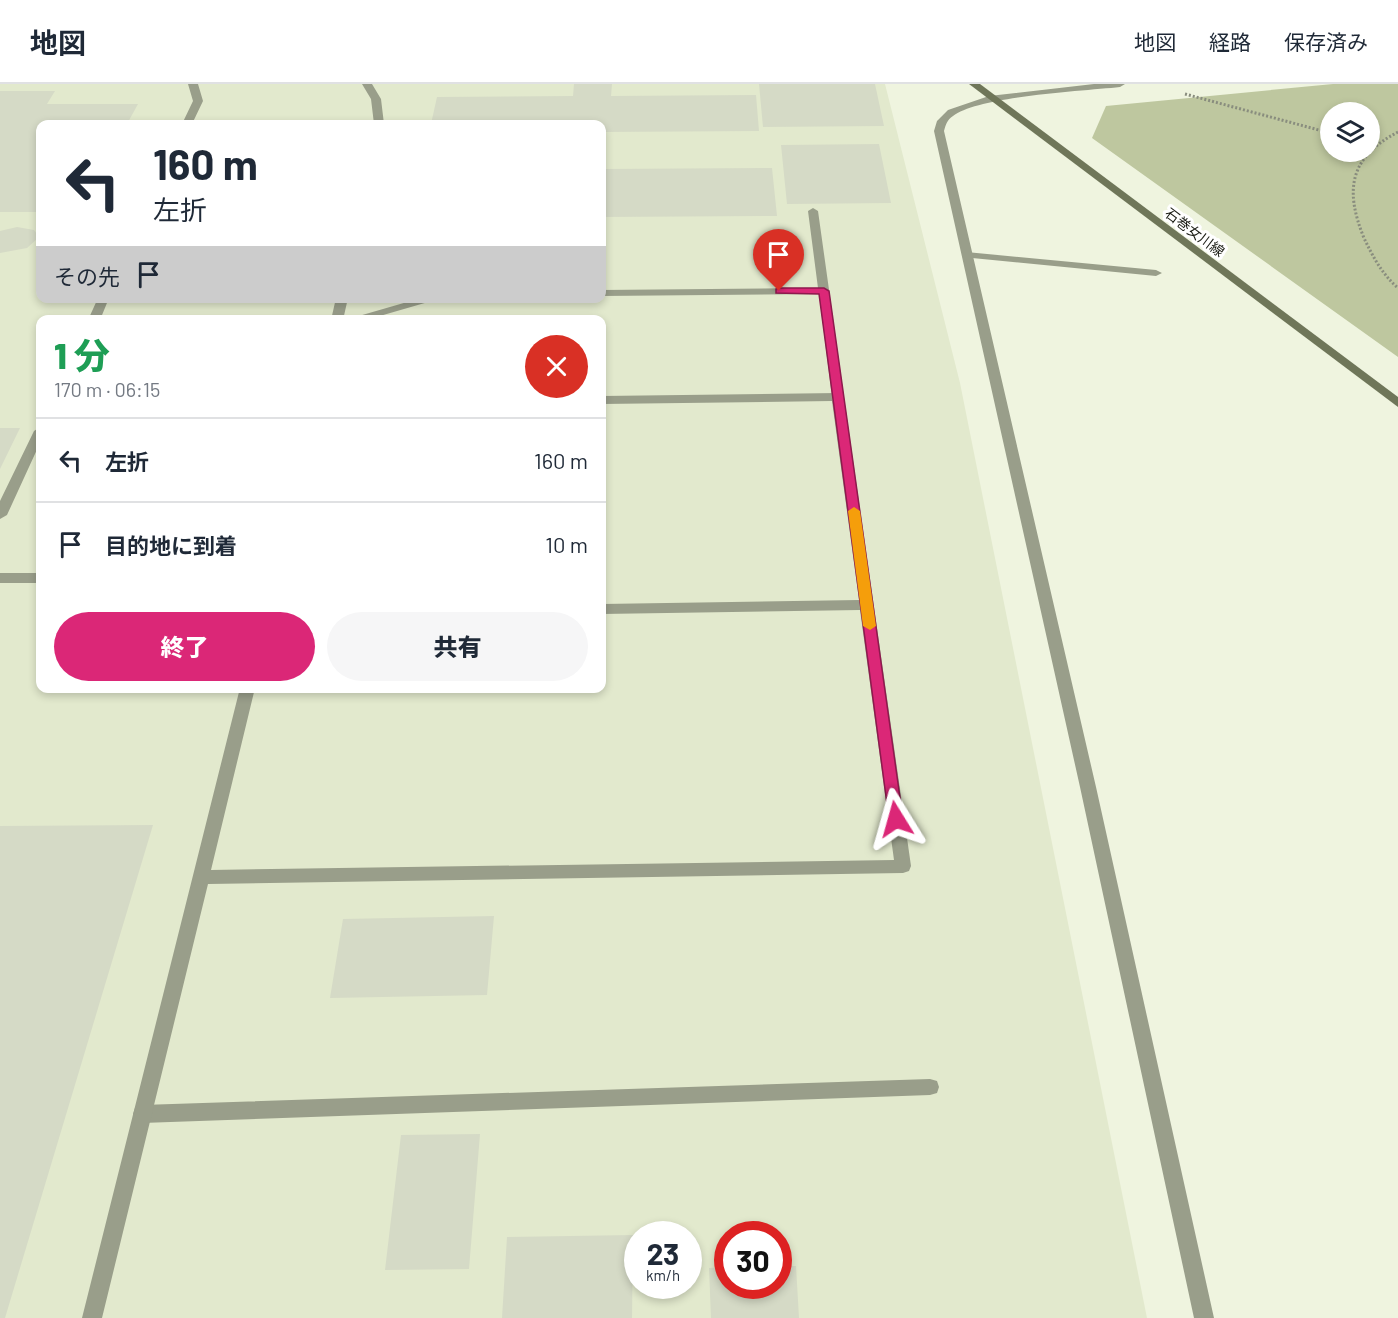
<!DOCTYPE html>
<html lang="ja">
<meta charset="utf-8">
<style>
body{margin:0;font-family:Barlow,"Noto Sans JP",sans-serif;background:#f6f6f7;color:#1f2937;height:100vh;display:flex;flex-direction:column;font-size:22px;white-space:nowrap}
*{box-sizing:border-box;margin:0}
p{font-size:20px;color:#747a83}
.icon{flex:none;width:33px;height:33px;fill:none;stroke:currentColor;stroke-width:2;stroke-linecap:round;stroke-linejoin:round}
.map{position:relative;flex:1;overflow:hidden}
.panel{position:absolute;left:36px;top:231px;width:570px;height:378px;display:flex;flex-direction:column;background:#fff;border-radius:12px;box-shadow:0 3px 9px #0003}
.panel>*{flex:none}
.banner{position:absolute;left:36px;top:36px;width:570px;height:183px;border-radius:12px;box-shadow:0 3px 9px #0003;background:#fff;color:#1f2937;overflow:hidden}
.fabs{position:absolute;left:1320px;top:18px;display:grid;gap:12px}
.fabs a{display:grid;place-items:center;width:60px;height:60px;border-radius:50%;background:#fff;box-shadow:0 3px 9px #0003;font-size:30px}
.speed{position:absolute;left:624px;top:1137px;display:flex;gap:12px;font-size:30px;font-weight:700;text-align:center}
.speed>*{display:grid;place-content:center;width:78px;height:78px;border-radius:50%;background:#fff;box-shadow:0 3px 9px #0003;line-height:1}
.speed small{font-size:15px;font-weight:400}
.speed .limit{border:9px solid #d22;background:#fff;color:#111}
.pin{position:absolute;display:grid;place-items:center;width:51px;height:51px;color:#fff;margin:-62px -26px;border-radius:50% 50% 50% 0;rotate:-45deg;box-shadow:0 0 6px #0007}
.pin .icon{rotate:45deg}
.me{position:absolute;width:66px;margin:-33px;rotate:352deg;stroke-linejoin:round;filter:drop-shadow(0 0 4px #0008)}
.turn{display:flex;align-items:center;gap:21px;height:126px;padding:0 18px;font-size:27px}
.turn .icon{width:78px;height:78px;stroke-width:2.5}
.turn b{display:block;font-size:42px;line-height:51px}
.then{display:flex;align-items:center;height:57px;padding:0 18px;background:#0003;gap:12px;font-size:22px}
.round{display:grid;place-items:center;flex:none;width:63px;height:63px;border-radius:32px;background:#f6f6f7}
.headline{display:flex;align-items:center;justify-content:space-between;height:102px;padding:0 18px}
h1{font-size:36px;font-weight:800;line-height:45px;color:#1e9e55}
.primary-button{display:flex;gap:12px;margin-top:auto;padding:12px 18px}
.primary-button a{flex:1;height:69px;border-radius:36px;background:#db2777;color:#fff;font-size:24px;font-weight:800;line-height:69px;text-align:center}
.primary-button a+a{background:#f6f6f7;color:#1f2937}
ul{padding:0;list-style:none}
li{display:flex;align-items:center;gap:18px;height:84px;padding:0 18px;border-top:2px solid #e0e1e3}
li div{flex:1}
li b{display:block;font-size:22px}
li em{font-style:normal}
header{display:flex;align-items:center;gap:36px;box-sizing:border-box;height:84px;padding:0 30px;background:#fff;border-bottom:2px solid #e0e1e3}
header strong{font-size:28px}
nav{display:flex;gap:33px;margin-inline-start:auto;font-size:21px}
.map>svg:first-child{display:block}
</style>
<header>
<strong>地図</strong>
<nav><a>地図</a><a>経路</a><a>保存済み</a></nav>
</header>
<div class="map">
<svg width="1398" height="1234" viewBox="0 0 1398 1234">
<rect width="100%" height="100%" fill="#eff4df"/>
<path fill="#e2e9cd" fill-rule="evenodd" d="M 0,0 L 885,0 L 960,299 L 1147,1234 L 0,1234 ZM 40,40 L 602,40 L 602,214 L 40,214 ZM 40,236 L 602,236 L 602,604 L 40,604 ZM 638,1150 L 688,1150 L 688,1202 L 638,1202 ZM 728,1150 L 778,1150 L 778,1202 L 728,1202 Z"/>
<path fill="#bec79f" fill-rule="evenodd" d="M 1333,0 L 1398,0 L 1398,273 L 1092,54 L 1106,22 ZM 1330,28 L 1370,28 L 1370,68 L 1330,68 Z"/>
<path fill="#d5dac6" d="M 574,0 L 612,0 L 611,12 L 756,11 L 759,47 L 602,48 L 602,40 L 431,40 L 437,13 L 573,12 Z
M 759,0 L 875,0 L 884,42 L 763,43 Z
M 0,7 L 55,7 L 47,20 L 138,20 L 127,40 L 40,40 L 40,128 L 0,128 Z
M 879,60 L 891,119 L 787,120 L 781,61 Z
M 772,84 L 777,132 L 602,133 L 602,85 Z
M 17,143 L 34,146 L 37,150 L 37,155 L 27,164 L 0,169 L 0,147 Z
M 0,344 L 20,344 L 0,385 Z
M 153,741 L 5,1234 L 0,1234 L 0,742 Z
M 494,832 L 487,911 L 330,914 L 343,835 Z
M 480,1050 L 469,1185 L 385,1186 L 401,1051 Z
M 633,1151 L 632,1234 L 502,1234 L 507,1153 Z
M 778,1182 L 796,1182 L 799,1234 L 711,1234 L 709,1184 L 728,1183 L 728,1202 L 778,1202 Z"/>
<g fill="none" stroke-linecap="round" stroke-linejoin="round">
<path stroke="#898d7e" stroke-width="3" stroke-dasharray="2 2" stroke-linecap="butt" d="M 1185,10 L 1330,49
M 1398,48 C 1350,73 1344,105 1364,154 C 1373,173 1382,190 1398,204"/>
<path fill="#999e8a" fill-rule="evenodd" d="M 813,124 L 818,127 L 844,313 L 842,316 L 838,317 L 832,313 L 819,210 L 602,212 L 602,206 L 818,204 L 808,127 Z
M 421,214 L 442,214 L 366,236 L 345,236 Z
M 930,995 L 937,997 L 939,1003 L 937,1009 L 930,1011 L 142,1039 L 135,1036 L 133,1030 L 135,1024 L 142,1021 Z"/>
<path fill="#999e8a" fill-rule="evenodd" d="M 188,0 L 198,0 L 203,17 L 192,40 L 182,40 L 193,17 Z
M 362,0 L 372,0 L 381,15 L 384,40 L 374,40 L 371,15 Z
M 966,168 L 1156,186 L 1162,189 L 1156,192 L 962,173 L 962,169 Z
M 98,214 L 109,214 L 100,236 L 88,236 Z
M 336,214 L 348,214 L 343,236 L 331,236 Z
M 838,309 L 844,313 L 911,782 L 909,787 L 903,789 L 208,800 L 102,1234 L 82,1234 L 240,604 L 255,604 L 211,786 L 894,776 L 860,526 L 602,530 L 602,520 L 859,516 L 832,317 L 602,320 L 602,312 Z
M 40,343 L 40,359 L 7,431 L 0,435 L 0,417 L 34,347 Z
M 0,489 L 40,489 L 40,499 L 0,499 Z"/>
<path fill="#999e8a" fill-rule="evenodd" d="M 1094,0 L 1125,0 L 1120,3 C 1084,7 978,12 953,32 C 947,36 946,40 944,47 L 1096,703 L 1214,1234 L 1194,1234 L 1080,703 L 934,47 L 937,37 L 948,26 L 989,12 Z"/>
<path fill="#6f7659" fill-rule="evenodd" d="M 969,0 L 980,0 L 1398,313 L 1398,323 Z"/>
</g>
<path fill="#db2777" stroke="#8e194d" stroke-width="1.5" d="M 779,204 L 824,204 L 829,207 L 903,735 L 901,739 L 891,739 L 889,735 L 819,210 L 776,209 L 776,205 Z"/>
<path fill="#f59e0b" d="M 854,423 L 860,427 L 876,542 L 870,546 L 863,542 L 848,427 Z"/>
<g text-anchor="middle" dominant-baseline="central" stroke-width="6" stroke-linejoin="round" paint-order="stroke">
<g font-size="14" fill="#181a12" stroke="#fff">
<text transform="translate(1195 148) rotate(37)">石巻女川線</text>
</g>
</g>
</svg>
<div class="fabs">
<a><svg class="icon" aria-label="layers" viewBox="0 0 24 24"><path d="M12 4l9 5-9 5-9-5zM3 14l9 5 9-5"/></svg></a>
</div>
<div class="speed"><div>23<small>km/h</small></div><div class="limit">30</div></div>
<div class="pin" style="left:779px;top:207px;background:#d93025"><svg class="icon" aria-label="arrive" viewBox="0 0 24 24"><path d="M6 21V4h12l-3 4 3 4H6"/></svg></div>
<svg class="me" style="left:896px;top:735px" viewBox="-20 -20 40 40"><path d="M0-17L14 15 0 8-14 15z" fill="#db2777" stroke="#fff" stroke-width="4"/></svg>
<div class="banner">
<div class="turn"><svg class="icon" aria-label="left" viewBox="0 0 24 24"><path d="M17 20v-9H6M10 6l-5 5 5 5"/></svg><div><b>160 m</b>左折</div></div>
<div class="then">その先<svg class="icon" aria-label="arrive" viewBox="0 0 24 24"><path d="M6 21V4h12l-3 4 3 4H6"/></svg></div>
</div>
<section class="panel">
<div class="headline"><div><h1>1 分</h1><p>170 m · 06:15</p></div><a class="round" style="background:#d93025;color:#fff"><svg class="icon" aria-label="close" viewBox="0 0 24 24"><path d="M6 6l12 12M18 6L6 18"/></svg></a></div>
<ul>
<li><svg class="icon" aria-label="left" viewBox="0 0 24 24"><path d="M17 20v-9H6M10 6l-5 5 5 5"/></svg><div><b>左折</b></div><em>160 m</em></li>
<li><svg class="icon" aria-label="arrive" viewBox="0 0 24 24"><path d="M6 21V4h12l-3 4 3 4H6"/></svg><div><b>目的地に到着</b></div><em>10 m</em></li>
</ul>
<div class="primary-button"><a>終了</a><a>共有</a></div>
</section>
</div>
